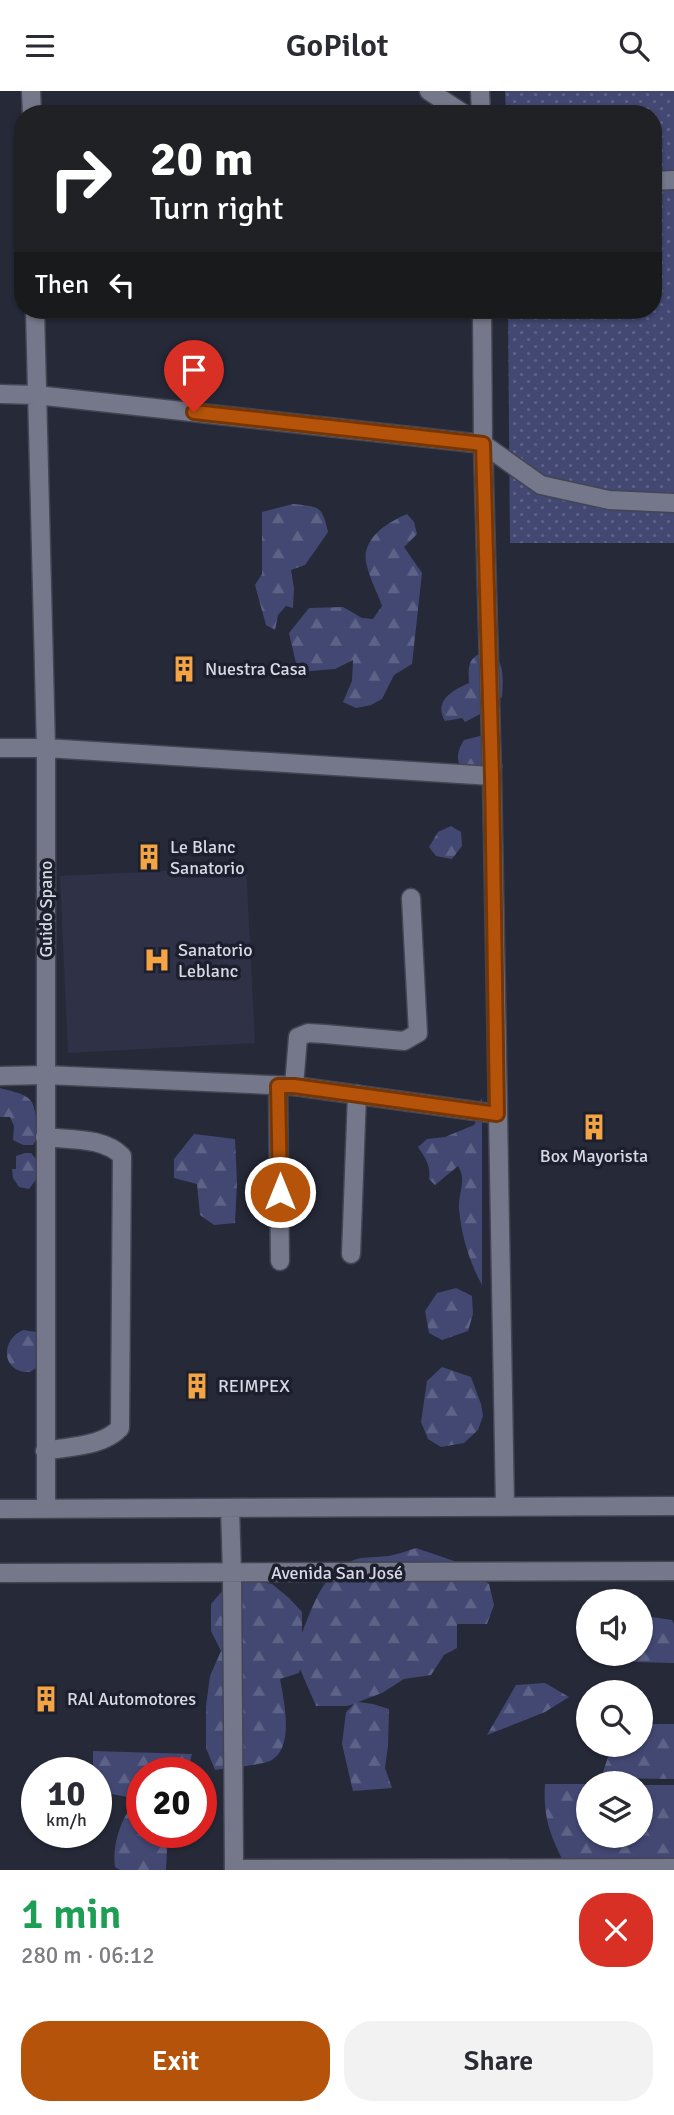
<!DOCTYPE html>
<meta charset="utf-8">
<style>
body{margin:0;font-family:Signika,sans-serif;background:#f2f2f3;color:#2b2b33;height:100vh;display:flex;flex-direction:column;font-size:26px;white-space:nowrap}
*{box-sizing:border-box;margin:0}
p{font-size:23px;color:#7c7c81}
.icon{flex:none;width:38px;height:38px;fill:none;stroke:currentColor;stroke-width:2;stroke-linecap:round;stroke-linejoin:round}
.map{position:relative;height:1779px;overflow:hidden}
.side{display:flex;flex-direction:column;background:#fff;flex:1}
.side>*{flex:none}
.hud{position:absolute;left:14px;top:14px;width:648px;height:214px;border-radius:28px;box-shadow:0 2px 5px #0004;background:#202124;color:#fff;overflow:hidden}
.controls{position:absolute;left:576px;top:1498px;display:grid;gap:14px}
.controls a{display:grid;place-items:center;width:77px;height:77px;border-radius:50%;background:#fff;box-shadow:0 2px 5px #0004;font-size:35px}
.speed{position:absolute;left:21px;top:1666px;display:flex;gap:14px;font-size:35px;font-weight:700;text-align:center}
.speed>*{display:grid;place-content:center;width:91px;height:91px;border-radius:50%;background:#fff;box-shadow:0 2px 5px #0004;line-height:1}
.speed small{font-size:18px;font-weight:400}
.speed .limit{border:10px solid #d22;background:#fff;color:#111}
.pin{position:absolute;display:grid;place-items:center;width:60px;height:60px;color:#fff;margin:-72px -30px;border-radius:50% 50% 50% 0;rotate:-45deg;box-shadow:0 0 7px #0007}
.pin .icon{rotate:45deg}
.me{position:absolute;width:77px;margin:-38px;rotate:0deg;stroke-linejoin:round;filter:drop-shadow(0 0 5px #0008)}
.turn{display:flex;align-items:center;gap:24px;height:147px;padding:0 21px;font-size:32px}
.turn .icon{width:91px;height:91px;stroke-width:2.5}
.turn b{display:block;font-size:49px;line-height:60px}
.then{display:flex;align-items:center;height:66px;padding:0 21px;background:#0003;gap:14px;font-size:26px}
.round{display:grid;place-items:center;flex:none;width:74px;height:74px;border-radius:28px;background:#f2f2f3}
.headline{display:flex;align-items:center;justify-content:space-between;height:119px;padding:0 21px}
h1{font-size:42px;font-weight:600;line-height:52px;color:#1e9e55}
.primary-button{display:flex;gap:14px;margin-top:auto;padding:14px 21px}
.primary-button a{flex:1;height:80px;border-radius:28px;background:#b45309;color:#fff;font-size:28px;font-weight:600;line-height:80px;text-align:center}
.primary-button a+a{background:#f2f2f3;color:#2b2b33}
header{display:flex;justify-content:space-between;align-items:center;height:91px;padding:0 21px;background:#fff;font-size:32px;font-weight:600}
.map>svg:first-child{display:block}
</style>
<header><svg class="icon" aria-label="menu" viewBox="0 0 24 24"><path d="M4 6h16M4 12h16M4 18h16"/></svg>GoPilot<svg class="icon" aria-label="search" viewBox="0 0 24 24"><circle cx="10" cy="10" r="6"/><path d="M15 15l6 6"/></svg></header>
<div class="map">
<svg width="674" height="1779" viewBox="0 0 674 1779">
<defs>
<pattern id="grass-dots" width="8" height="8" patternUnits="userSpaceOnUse" patternTransform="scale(1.75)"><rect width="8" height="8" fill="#434873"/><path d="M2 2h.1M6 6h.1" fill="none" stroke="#5d6287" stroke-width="1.8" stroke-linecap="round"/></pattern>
<pattern id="forest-firs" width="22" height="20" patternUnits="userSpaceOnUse" patternTransform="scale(1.75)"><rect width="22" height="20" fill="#434873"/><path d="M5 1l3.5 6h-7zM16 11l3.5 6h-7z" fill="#5d6287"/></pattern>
</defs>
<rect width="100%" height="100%" fill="#262938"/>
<path fill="#2f3247" d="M 246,776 L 255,952 L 68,962 L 60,785 Z"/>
<path fill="url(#grass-dots)" d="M 505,0 L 674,0 L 674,452 L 510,452 L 508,219 L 653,219 L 653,23 L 506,23 Z"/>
<path fill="url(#forest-firs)" d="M 293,413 C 319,416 322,414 328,441 L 305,474 L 291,479 L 294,497 L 293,517 L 286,515 L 278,524 L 275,539 L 266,534 L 255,494 L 262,483 L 262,421 Z
M 407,423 L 414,431 L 417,443 L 404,456 L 422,482 L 412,573 L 394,584 L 382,608 L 371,614 L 356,617 L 343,611 L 352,590 L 353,569 L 335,578 L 298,581 L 289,542 L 309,517 L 343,516 L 362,527 L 373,528 L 382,515 C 377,501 369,486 366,471 C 362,447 388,431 407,423 Z
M 486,560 C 506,567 503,588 502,606 L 486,620 L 465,631 L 462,627 L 445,630 C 433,610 453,599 469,592 C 468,575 468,566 486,560 Z
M 480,645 L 492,647 L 499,659 L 503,676 L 495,690 L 465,688 C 458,672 454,665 464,649 Z
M 451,735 L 461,741 L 462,755 L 452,768 L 436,765 L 429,756 L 438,741 Z
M 0,997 C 39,1007 31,1007 40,1043 L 33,1054 L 23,1054 L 13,1049 L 14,1035 L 10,1026 L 0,1026 Z
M 482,1007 L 482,1194 C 469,1170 462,1146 459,1119 C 458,1102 467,1089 458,1075 L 435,1094 L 429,1088 C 431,1075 426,1068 418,1056 L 427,1048 L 445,1046 L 474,1034 L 480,1024 L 477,1015 Z
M 194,1043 L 235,1048 L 237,1092 L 235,1132 L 214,1134 L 200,1124 L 197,1093 L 174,1087 L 174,1068 Z
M 25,1062 L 31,1062 C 45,1078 41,1082 29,1098 L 19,1096 L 13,1087 L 12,1078 L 16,1078 L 16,1065 Z
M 456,1197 L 472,1205 L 473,1223 L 468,1240 L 442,1249 L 429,1242 L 425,1220 L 437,1202 Z
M 23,1239 L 36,1241 L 42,1246 L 42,1273 L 30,1281 C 1,1282 0,1249 23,1239 Z
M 442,1276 L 471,1286 L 481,1313 L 483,1325 L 478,1339 L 464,1352 L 441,1356 L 428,1348 L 421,1331 L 427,1290 Z
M 416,1457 L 460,1472 L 489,1493 L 494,1514 L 487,1533 L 457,1533 L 457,1557 L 444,1564 L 431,1584 L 404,1588 L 382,1602 L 358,1611 L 373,1613 L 389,1618 L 388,1655 L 385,1677 L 392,1697 L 353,1700 L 342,1653 L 346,1621 L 354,1613 L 347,1615 L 316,1615 L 300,1578 L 299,1582 L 280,1588 C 284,1610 295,1658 270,1670 C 261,1674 227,1677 215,1679 L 206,1657 L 206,1615 L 210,1585 L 221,1560 L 211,1540 L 211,1513 L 224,1498 L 250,1489 L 272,1493 L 289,1507 L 302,1521 L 302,1542 C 314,1512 325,1475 361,1467 C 370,1466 380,1466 389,1465 C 398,1463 407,1460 416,1457 Z
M 645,1525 L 672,1529 L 674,1533 L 674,1572 L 599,1570 L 603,1563 L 640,1563 L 641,1526 Z
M 545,1592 L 569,1606 L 545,1621 L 487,1644 L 516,1594 Z
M 641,1633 L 674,1633 L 674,1688 L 601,1687 L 612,1654 L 640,1654 Z
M 93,1660 L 192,1663 L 187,1682 L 142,1682 L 142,1707 L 138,1708 L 112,1703 L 97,1706 L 96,1682 L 93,1682 Z
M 545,1693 L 588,1693 L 588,1745 L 640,1745 L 641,1694 L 674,1694 L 674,1768 L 563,1770 C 549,1742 543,1724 545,1693 Z
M 133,1714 L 142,1715 L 142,1741 L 168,1741 L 166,1779 L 120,1779 L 115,1776 C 112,1756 120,1729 133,1714 Z"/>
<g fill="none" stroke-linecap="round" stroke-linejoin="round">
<g stroke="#434552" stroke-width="21">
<path id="minor" d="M 31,0 L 32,23
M 429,0 L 464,23
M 480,0 L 481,23
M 653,90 L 674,89
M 35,219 L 46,657 L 46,1418
M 482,219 L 483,353 L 492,685 L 505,1416
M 0,303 L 36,304 L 483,353 L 541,394 L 609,409 L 674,412
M 0,657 L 46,657 L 492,685
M 0,985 L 46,984 L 294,995 L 497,1023
M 278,995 L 280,1170
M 294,995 L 298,946 L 308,942 L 325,943 L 404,950 L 418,942 L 411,807
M 351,1163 L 357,1003
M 45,1360 C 70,1355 102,1356 120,1337 L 122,1065 C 103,1046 71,1049 45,1046
M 230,1417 L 232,1482 L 234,1779
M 0,1418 L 674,1415
M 0,1482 L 674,1480
M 234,1778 L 674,1777"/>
</g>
<use href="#minor" stroke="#75788a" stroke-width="18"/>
</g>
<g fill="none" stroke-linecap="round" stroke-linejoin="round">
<g stroke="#753606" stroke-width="18">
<path id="route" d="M 194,321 L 483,353 L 492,685 L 497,1023 L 294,995 L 278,995 L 280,1101"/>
</g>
<use href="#route" stroke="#b45309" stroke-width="12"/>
</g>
<defs>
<g id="building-bare" transform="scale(2.1)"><path d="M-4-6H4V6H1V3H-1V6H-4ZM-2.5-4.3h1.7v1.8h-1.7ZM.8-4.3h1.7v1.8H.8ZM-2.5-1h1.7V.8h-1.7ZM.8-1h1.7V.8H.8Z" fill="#f3a443" stroke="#1d1f2e" stroke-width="2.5" paint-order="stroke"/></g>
<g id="hospital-bare" transform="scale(2.1)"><path d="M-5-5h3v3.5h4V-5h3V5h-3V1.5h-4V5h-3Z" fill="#f3a443" stroke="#1d1f2e" stroke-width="2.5" paint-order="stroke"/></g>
</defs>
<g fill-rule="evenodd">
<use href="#building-bare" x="184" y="578"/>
<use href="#building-bare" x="149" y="766"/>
<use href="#hospital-bare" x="157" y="869"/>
<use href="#building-bare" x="594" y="1036"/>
<use href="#building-bare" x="197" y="1295"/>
<use href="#building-bare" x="46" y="1608"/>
</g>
<g text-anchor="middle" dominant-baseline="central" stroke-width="7" stroke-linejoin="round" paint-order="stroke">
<g font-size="18" fill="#d7d9e4" stroke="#1d1f2e" text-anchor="start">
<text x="205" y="578">Nuestra Casa</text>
<text x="170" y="756">Le Blanc<tspan x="170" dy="21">Sanatorio</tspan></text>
<text x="178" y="859">Sanatorio<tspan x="178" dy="21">Leblanc</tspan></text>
<text x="594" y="1065" text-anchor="middle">Box Mayorista</text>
<text x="218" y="1295">REIMPEX</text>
<text x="67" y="1608">RAl Automotores</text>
</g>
<g font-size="18" fill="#d7d9e4" stroke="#1d1f2e">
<text transform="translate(46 818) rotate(-90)">Guido Spano</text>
<text x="337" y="1482">Avenida San José</text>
</g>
</g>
</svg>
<div class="controls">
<a><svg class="icon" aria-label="sound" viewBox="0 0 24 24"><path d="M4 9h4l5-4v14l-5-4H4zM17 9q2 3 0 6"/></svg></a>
<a><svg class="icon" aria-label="search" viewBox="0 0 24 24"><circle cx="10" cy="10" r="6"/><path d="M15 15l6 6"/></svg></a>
<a><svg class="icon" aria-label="layers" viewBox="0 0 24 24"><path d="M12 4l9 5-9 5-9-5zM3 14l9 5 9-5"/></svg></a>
</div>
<div class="speed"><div>10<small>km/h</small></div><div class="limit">20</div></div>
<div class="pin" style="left:194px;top:321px;background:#d93025"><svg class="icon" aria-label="arrive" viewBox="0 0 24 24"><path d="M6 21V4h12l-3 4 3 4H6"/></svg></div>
<svg class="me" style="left:280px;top:1101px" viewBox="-20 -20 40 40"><circle r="17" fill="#b45309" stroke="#fff" stroke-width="3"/><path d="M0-11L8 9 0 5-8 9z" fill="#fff"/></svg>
<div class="hud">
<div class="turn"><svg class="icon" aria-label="right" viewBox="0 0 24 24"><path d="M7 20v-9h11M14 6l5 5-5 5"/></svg><div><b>20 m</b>Turn right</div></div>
<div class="then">Then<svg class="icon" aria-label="left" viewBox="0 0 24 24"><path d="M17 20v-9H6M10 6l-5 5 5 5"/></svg></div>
</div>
</div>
<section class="side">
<div class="headline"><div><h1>1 min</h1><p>280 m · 06:12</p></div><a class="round" style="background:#d93025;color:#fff"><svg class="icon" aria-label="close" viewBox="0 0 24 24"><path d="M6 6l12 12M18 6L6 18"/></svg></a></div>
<div class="primary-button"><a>Exit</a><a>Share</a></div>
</section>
